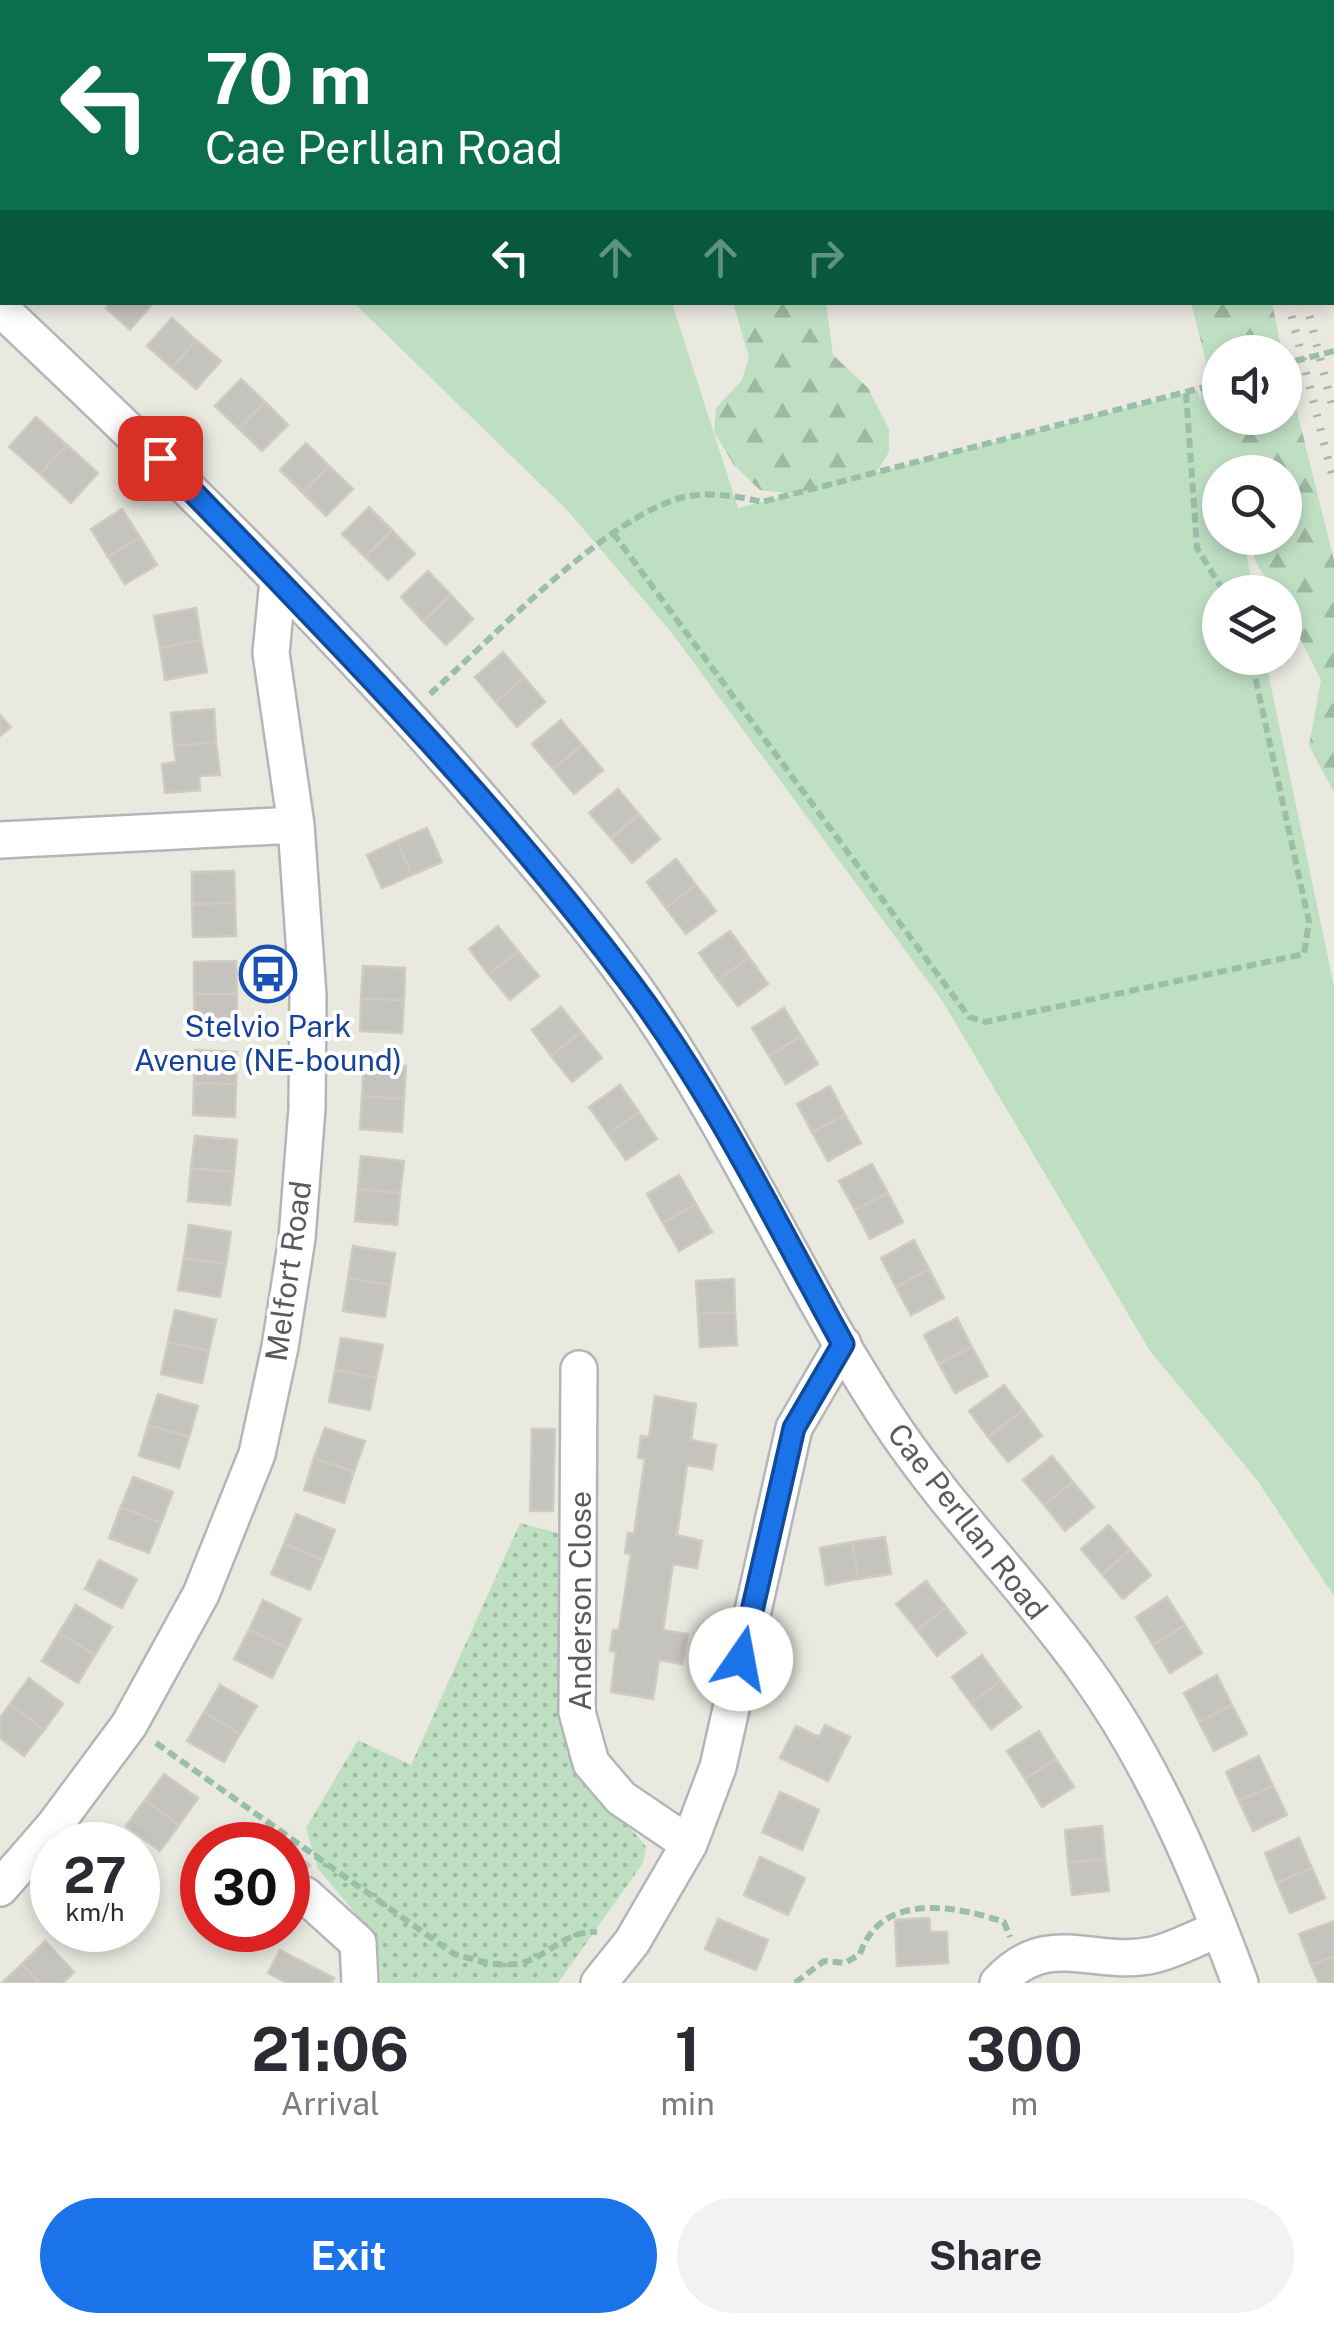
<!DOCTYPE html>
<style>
body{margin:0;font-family:"Public Sans",sans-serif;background:#f2f2f3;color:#2b2b33;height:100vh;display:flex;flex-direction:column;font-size:38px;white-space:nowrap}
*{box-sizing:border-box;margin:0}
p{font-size:32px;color:#7c7c81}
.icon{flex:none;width:55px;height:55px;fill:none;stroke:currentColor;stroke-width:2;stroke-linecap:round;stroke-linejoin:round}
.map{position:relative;height:1983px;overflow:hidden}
.sheet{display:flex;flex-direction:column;background:#fff;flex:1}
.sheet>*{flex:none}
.banner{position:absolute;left:0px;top:0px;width:1335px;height:305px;box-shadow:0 5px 15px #0003;background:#0b6e4f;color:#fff;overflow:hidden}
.controls{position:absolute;left:1202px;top:335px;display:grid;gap:20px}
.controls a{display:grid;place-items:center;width:100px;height:100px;border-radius:50%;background:#fff;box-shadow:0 5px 15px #0003;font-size:50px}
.speed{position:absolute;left:30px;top:1822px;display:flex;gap:20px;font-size:50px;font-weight:700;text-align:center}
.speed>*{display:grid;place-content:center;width:130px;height:130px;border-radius:50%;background:#fff;box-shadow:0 5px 15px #0003;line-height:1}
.speed small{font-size:25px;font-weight:400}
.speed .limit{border:15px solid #d22;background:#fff;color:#111}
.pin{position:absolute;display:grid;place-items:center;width:85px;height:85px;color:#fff;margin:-42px;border-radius:20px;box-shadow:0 5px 15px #0006}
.me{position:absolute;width:110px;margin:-55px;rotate:12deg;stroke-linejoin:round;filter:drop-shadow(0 0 8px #0008)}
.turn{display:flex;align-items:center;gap:35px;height:210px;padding:0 40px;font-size:45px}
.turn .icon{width:130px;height:130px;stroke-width:2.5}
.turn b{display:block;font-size:70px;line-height:85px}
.lanes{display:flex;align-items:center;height:95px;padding:0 40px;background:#0003;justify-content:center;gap:50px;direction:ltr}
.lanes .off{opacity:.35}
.eta{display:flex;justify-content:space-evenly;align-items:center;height:170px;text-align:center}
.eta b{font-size:60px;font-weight:700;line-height:70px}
.cta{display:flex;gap:20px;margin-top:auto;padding:20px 40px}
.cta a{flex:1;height:115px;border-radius:60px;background:#1a73e8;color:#fff;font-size:40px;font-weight:700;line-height:115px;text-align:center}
.cta a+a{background:#f2f2f3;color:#2b2b33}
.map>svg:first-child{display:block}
</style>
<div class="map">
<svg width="1334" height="1983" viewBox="0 0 1334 1983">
<defs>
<pattern id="grass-dots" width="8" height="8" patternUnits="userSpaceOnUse" patternTransform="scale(2.5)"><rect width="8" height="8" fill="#bfdfc3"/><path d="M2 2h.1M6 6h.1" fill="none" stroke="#9eb8a2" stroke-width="1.8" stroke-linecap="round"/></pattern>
<pattern id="forest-firs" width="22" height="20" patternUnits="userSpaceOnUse" patternTransform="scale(2.5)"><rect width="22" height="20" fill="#bfdfc3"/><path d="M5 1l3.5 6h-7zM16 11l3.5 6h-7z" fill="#9eb8a2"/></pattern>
</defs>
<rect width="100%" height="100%" fill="#eae9e0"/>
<path fill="url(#grass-dots)" d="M 520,1523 L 565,1535 C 563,1608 542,1733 591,1792 C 608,1812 631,1825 646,1847 L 643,1863 L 558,1983 L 381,1983 L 378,1949 L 363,1922 L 318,1869 L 306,1828 L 358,1740 L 411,1765 Z"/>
<path fill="url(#forest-firs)" d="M 214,0 L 369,0 L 203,2 Z
M 495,0 L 1189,0 L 1190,2 L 497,2 Z
M 733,303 L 826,303 L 833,355 L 868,388 L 889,429 L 889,452 L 876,473 L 809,496 L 760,490 L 734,465 L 714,432 L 716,408 L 742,380 L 749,357 Z
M 1191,303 L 1272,303 L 1282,352 L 1220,352 L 1220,418 L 1285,418 L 1285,363 L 1334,560 L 1334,792 L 1309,746 L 1321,680 L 1285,609 L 1285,592 L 1275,592 L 1258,566 L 1247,538 L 1285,538 L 1285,472 L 1220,472 L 1200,400 L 1206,361 Z"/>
<path fill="#bfdfc3" d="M 354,303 L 672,303 L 738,508 L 1197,390 L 1200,400 L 1216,396 L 1233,472 L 1220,472 L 1220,538 L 1244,538 L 1253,592 L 1220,592 L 1220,658 L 1265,658 L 1334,986 L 1334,1596 L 1257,1480 L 1150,1351 L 943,1002 L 671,632 L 568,511 Z"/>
<path fill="#c5c3bd" stroke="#cecbbf" stroke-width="2.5" d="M 2,149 L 2,218 L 0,215 Z
M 111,302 L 154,302 L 130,330 L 106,308 Z
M 172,318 L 196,340 L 172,368 L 147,346 Z
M 196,340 L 221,361 L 196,389 L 172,368 Z
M 241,379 L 265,402 L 239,429 L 215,406 Z
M 265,402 L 288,425 L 262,451 L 239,429 Z
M 36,417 L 67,445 L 40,474 L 9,447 Z
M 306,443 L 329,466 L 303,493 L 280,470 Z
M 67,445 L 98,473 L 71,503 L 40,474 Z
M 329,466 L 353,489 L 326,516 L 303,493 Z
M 369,507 L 392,530 L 365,557 L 342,534 Z
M 122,509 L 140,537 L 108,557 L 91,529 Z
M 392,530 L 415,554 L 388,580 L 365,557 Z
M 140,537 L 157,565 L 125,584 L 108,557 Z
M 428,571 L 451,595 L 423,621 L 401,597 Z
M 451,595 L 473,619 L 446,645 L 423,621 Z
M 196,608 L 201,640 L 160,648 L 154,616 Z
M 201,640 L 207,672 L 165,680 L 160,648 Z
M 503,652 L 524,677 L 496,702 L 475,677 Z
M 524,677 L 545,702 L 517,727 L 496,702 Z
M 214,709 L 216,742 L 174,746 L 171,713 Z
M 0,715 L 11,727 L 0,736 Z
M 561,720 L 582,745 L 553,769 L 532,744 Z
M 216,742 L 220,775 L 199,776 L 200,790 L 165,793 L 162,764 L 176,762 L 174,746 Z
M 582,745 L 603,770 L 574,794 L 553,769 Z
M 618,789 L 639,814 L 611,838 L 589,813 Z
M 639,814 L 660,839 L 632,863 L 611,838 Z
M 427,828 L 442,862 L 412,875 L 397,841 Z
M 397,841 L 412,875 L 382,888 L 367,855 Z
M 676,859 L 696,885 L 666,908 L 647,882 Z
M 234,871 L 235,903 L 192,904 L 192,872 Z
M 696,885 L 716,911 L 686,934 L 666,908 Z
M 235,903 L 236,936 L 193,937 L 192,904 Z
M 498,926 L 518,951 L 489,975 L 469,949 Z
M 730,931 L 749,957 L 718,980 L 699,953 Z
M 518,951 L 539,976 L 510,1000 L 489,975 Z
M 749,957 L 768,984 L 738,1006 L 718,980 Z
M 236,961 L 237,994 L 194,994 L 194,962 Z
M 363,966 L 405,968 L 404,1000 L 361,999 Z
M 194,994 L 237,994 L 237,1026 L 195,1027 Z
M 361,999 L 404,1000 L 402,1033 L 360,1031 Z
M 561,1007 L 581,1032 L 551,1056 L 532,1030 Z
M 784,1008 L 801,1036 L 769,1056 L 752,1028 Z
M 581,1032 L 602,1058 L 572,1082 L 551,1056 Z
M 801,1036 L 818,1064 L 786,1084 L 769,1056 Z
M 195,1050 L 237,1052 L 236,1084 L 194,1083 Z
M 364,1064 L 406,1066 L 404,1099 L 362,1096 Z
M 194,1083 L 236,1084 L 235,1117 L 193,1115 Z
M 620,1085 L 639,1112 L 608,1134 L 589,1107 Z
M 830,1086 L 845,1115 L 812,1132 L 797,1104 Z
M 362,1096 L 404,1099 L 402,1132 L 360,1129 Z
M 639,1112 L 657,1139 L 626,1160 L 608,1134 Z
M 845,1115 L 861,1143 L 828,1161 L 812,1132 Z
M 195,1136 L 237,1140 L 234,1172 L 191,1168 Z
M 361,1156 L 404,1161 L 400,1193 L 358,1189 Z
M 872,1164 L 888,1193 L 855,1210 L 839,1181 Z
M 191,1168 L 234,1172 L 230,1205 L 188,1201 Z
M 679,1175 L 696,1204 L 663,1223 L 647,1194 Z
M 358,1189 L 400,1193 L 397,1225 L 355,1221 Z
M 888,1193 L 903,1222 L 870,1239 L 855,1210 Z
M 696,1204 L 712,1232 L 679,1251 L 663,1223 Z
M 189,1225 L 231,1232 L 226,1264 L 184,1258 Z
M 914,1240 L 929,1269 L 896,1287 L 881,1258 Z
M 353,1246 L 395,1253 L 390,1285 L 348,1278 Z
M 184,1258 L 226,1264 L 220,1297 L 178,1290 Z
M 929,1269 L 944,1298 L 911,1315 L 896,1287 Z
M 348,1278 L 390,1285 L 385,1317 L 343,1311 Z
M 734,1279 L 735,1312 L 698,1314 L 696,1281 Z
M 175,1310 L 216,1320 L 209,1351 L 168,1342 Z
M 735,1312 L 737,1345 L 700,1347 L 698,1314 Z
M 957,1318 L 972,1347 L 939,1364 L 924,1335 Z
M 341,1338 L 383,1345 L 376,1378 L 335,1370 Z
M 168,1342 L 209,1351 L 202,1383 L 161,1374 Z
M 972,1347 L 988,1376 L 955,1393 L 939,1364 Z
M 335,1370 L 376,1378 L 370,1410 L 329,1402 Z
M 1004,1385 L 1023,1410 L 988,1437 L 969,1411 Z
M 158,1394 L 198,1406 L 189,1437 L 148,1425 Z
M 655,1396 L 696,1404 L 691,1440 L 716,1445 L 712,1469 L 687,1465 L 677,1535 L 702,1541 L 697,1568 L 673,1564 L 663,1630 L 688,1634 L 682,1664 L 659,1660 L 653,1699 L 611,1692 L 616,1652 L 610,1651 L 613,1630 L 619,1630 L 631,1554 L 625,1553 L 628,1533 L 634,1534 L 645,1459 L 638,1458 L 641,1436 L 649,1437 Z
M 1023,1410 L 1042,1436 L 1008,1462 L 988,1437 Z
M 148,1425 L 189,1437 L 179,1468 L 139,1456 Z
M 325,1428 L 365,1441 L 354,1472 L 314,1458 Z
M 532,1429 L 555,1429 L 553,1511 L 530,1511 Z
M 1052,1456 L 1073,1482 L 1044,1505 L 1023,1480 Z
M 314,1458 L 354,1472 L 344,1503 L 304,1490 Z
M 133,1477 L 173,1492 L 161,1523 L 121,1507 Z
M 1073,1482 L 1094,1507 L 1065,1531 L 1044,1505 Z
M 121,1507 L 161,1523 L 149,1553 L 109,1538 Z
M 296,1514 L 335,1530 L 323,1560 L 284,1544 Z
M 1109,1525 L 1130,1550 L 1102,1574 L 1081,1549 Z
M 885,1537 L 891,1574 L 858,1579 L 852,1542 Z
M 852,1542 L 858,1579 L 826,1585 L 820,1548 Z
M 284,1544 L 323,1560 L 310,1590 L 271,1574 Z
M 1130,1550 L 1151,1575 L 1123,1599 L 1102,1574 Z
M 99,1560 L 137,1579 L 122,1608 L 85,1589 Z
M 926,1581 L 946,1607 L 917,1630 L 896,1604 Z
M 1167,1597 L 1185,1625 L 1153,1645 L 1136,1617 Z
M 263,1600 L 301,1619 L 287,1648 L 249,1630 Z
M 76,1605 L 112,1627 L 95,1655 L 59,1633 Z
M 946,1607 L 966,1633 L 937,1656 L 917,1630 Z
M 1185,1625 L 1202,1653 L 1170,1673 L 1153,1645 Z
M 249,1630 L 287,1648 L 272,1678 L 234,1659 Z
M 59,1633 L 95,1655 L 78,1683 L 42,1661 Z
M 982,1655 L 1001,1681 L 971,1703 L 952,1677 Z
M 1217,1675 L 1232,1705 L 1199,1722 L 1184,1693 Z
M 29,1678 L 63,1704 L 44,1730 L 10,1704 Z
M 1001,1681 L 1021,1707 L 991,1729 L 971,1703 Z
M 220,1685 L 257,1706 L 240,1734 L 204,1712 Z
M 10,1704 L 44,1730 L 24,1756 L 0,1738 L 0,1718 Z
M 1232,1705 L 1247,1734 L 1214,1751 L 1199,1722 Z
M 204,1712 L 240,1734 L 224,1762 L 187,1741 Z
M 825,1725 L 850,1737 L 828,1781 L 780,1758 L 796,1726 L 819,1737 Z
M 1039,1731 L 1056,1759 L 1025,1779 L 1007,1751 Z
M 1259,1756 L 1273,1786 L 1239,1801 L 1226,1772 Z
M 1056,1759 L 1074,1787 L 1042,1807 L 1025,1779 Z
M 164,1774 L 198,1798 L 179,1825 L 145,1800 Z
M 1273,1786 L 1287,1815 L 1253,1831 L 1239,1801 Z
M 780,1792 L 819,1810 L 802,1850 L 762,1832 Z
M 145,1800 L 179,1825 L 160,1851 L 126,1826 Z
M 1102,1826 L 1105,1859 L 1068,1863 L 1065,1830 Z
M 1299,1838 L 1312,1868 L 1277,1883 L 1265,1853 Z
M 289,1850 L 310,1865 L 288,1895 L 288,1852 Z
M 760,1857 L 805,1878 L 788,1915 L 744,1895 Z
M 1105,1859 L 1109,1891 L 1072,1895 L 1068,1863 Z
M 1312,1868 L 1325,1898 L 1290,1913 L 1277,1883 Z
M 929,1918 L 930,1932 L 947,1932 L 948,1963 L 897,1966 L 895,1920 Z
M 718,1919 L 768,1940 L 756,1970 L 705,1949 Z
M 1334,1921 L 1334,1956 L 1311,1965 L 1299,1934 Z
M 235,1930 L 262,1930 L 252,1943 Z
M 45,1941 L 74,1972 L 63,1983 L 40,1983 L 22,1964 Z
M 280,1950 L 334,1978 L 331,1983 L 287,1983 L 268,1973 Z
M 1334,1956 L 1334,1983 L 1319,1983 L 1311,1965 Z
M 22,1964 L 40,1983 L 2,1983 Z"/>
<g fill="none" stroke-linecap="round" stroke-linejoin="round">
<g stroke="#b3b5b9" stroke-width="40">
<path id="street" d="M 0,308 C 159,458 315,610 459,774 C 519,843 580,912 633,986 C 733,1127 800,1289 896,1431 C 954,1516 1027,1588 1086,1671 C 1154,1765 1200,1875 1240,1983
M 0,840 L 296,825
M 579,1369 L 577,1712 L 591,1763 L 621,1798 L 689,1844
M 0,1888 L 54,1826 L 129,1725 L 201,1594 L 257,1454 L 280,1347 L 297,1238 L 307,1108 L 308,996 L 296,825 L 271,653 L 278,580
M 305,1895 L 358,1943 L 360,1983
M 599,1983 L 632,1942 L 689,1844 L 718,1767 L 794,1428 L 843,1344
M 998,1983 C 1049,1928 1091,1968 1153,1955 C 1175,1950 1198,1937 1219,1929"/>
</g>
<path stroke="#9abfa9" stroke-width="6" stroke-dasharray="10 5" stroke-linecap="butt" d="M 1285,364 L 1295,361
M 1186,393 L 1197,548 L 1224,592
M 613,533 L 969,1017 L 985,1022 L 1304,954 L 1309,922 L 1251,658
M 430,694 C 495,636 592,531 671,501 C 698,490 734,495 762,502 L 1220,383
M 156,1743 L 454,1954 C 476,1960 502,1969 525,1962 C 550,1954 568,1930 597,1932
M 795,1983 L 824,1961 L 845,1963 L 860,1954 C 881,1892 954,1905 1004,1922 L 1010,1937"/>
<use href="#street" stroke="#fff" stroke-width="35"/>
<path stroke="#b0b1b1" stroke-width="8" stroke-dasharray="2.5 12" stroke-linecap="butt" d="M 1210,0 L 1211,2
M 1228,0 L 1229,2
M 1286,0 L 1287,2
M 1302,0 L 1303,2
M 1332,120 L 1334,126
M 1332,189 L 1334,196
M 1288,302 L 1334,482
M 1306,302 L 1334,413"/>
<path stroke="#9abfa9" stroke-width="6" stroke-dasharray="10 5" stroke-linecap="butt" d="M 1295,361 L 1334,351"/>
</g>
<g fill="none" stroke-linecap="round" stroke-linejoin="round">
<g stroke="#114b97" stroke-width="25">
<path id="route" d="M 160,458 C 323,627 490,794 631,984 C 714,1094 776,1223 843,1344 L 794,1428 L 741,1659"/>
</g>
<use href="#route" stroke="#1a73e8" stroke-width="18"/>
</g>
<defs>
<g id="bus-ring" transform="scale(2.875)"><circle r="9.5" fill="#fff" stroke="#1a4fb4" stroke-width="1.5"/><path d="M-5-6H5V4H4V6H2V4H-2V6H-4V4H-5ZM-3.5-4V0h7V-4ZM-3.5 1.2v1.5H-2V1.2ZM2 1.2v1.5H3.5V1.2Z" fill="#1a4fb4"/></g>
</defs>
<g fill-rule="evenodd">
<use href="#bus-ring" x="268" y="974"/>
</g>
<g text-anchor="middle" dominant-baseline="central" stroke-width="8" stroke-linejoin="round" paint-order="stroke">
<g font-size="30" fill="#164399" stroke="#fff">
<text x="268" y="1026">Stelvio Park<tspan x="268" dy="34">Avenue (NE-bound)</tspan></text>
</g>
<g font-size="30" fill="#595b5f" stroke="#fff">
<text transform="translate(288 1271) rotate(-82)">Melfort Road</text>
<text transform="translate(968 1521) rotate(52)">Cae Perllan Road</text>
<text transform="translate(580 1601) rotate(-90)">Anderson Close</text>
</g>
</g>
</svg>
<div class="controls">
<a><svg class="icon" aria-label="sound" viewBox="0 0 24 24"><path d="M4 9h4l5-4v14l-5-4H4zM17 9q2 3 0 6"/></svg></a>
<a><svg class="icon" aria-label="search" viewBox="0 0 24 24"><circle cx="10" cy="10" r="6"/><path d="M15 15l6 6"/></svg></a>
<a><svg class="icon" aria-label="layers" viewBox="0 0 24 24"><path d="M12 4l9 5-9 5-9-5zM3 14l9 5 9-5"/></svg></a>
</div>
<div class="speed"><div>27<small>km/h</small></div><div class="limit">30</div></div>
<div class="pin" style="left:160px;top:458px;background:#d93025"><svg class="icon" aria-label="arrive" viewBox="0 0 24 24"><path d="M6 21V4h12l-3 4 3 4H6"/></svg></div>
<svg class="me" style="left:741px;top:1659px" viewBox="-20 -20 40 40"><circle r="19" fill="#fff"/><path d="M0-13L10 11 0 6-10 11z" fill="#1a73e8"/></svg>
<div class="banner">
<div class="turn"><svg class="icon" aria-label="left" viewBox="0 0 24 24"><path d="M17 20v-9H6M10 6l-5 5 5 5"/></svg><div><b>70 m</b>Cae Perllan Road</div></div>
<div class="lanes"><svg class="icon" aria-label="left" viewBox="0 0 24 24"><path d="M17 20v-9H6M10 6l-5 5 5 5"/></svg><svg class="icon off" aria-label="ahead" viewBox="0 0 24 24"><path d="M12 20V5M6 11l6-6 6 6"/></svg><svg class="icon off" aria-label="ahead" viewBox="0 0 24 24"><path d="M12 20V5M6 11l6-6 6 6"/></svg><svg class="icon off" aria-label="right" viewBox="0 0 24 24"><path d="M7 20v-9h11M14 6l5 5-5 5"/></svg></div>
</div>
</div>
<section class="sheet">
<div class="eta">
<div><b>21:06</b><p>Arrival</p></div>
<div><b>1</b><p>min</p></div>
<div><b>300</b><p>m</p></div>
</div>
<div class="cta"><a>Exit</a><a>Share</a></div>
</section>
